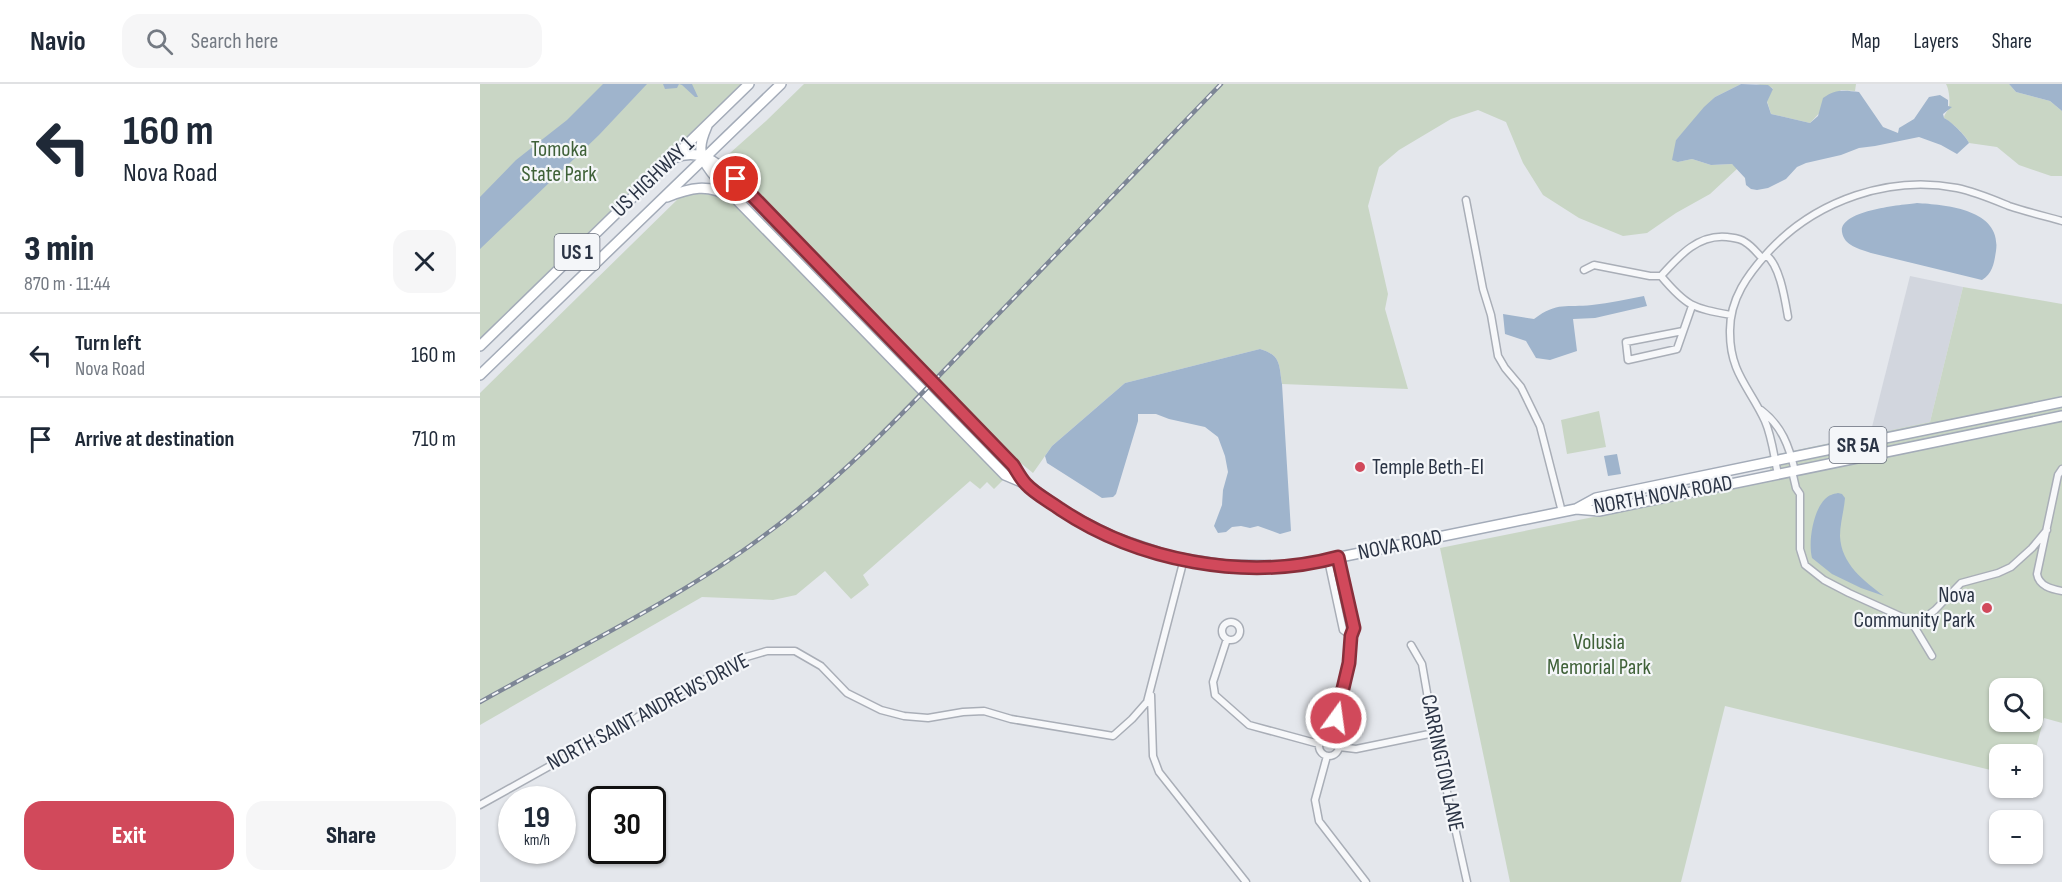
<!DOCTYPE html>
<meta charset="utf-8">
<style>
body{margin:0;font-family:"Sofia Sans Condensed",sans-serif;background:#f6f6f7;color:#1f2937;height:100vh;display:flex;flex-direction:column;font-size:22px;white-space:nowrap}
*{box-sizing:border-box;margin:0}
p{font-size:20px;color:#747a83}
.icon{flex:none;width:33px;height:33px;fill:none;stroke:currentColor;stroke-width:2;stroke-linecap:round;stroke-linejoin:round}
.map{position:relative;flex:1;overflow:hidden}
.details{display:flex;flex-direction:column;background:#fff;width:480px}
.details>*{flex:none}
.guide{background:#fff;color:#1f2937;overflow:hidden}
.fabs{position:absolute;left:1509px;top:594px;display:grid;gap:12px}
.fabs a{display:grid;place-items:center;width:54px;height:54px;border-radius:12px;background:#fff;box-shadow:0 2px 4px #0004;font-size:30px}
.speed{position:absolute;left:18px;top:702px;display:flex;gap:12px;font-size:30px;font-weight:700;text-align:center}
.speed>*{display:grid;place-content:center;width:78px;height:78px;border-radius:50%;background:#fff;box-shadow:0 2px 4px #0004;line-height:1}
.speed small{font-size:15px;font-weight:400}
.speed .limit{border:3px solid #111;border-radius:9px;background:#fff;color:#111}
.pin{position:absolute;display:grid;place-items:center;width:51px;height:51px;color:#fff;margin:-26px;border:3px solid #fff;border-radius:50%;box-shadow:0 2px 6px #0007}
.me{position:absolute;width:66px;margin:-33px;rotate:14deg;stroke-linejoin:round;filter:drop-shadow(0 0 4px #0008)}
.turn{display:flex;align-items:center;gap:21px;height:126px;padding:0 24px;font-size:27px}
.turn .icon{width:78px;height:78px;stroke-width:2.5}
.turn b{display:block;font-size:42px;line-height:51px}
.round{display:grid;place-items:center;flex:none;width:63px;height:63px;border-radius:18px;background:#f6f6f7}
.head{display:flex;align-items:center;justify-content:space-between;height:102px;padding:0 24px}
h1{font-size:36px;font-weight:800;line-height:45px}
.cta{display:flex;gap:12px;margin-top:auto;padding:12px 24px}
.cta a{flex:1;height:69px;border-radius:18px;background:#d1495b;color:#fff;font-size:24px;font-weight:800;line-height:69px;text-align:center}
.cta a+a{background:#f6f6f7;color:#1f2937}
ul{padding:0;list-style:none}
li{display:flex;align-items:center;gap:18px;height:84px;padding:0 24px;border-top:2px solid #e0e1e3}
li div{flex:1}
li b{display:block;font-size:22px}
li em{font-style:normal}
header{display:flex;align-items:center;gap:36px;box-sizing:border-box;height:84px;padding:0 30px;background:#fff;border-bottom:2px solid #e0e1e3}
header strong{font-size:28px}
nav{display:flex;gap:33px;margin-inline-start:auto;font-size:21px}
.search{width:420px;height:54px;background:#f6f6f7;display:flex;align-items:center;gap:15px;box-sizing:border-box;padding:0 21px;border-radius:18px;color:#747a83;font-size:22px}
main{display:flex;flex:1;min-height:0}
.map>svg:first-child{display:block}
</style>
<header>
<strong>Navio</strong>
<div class="search"><svg class="icon" aria-label="search" viewBox="0 0 24 24"><circle cx="10" cy="10" r="6"/><path d="M15 15l6 6"/></svg>Search here</div>
<nav><a>Map</a><a>Layers</a><a>Share</a></nav>
</header>
<main>
<section class="details">
<div class="guide">
<div class="turn"><svg class="icon" aria-label="left" viewBox="0 0 24 24"><path d="M17 20v-9H6M10 6l-5 5 5 5"/></svg><div><b>160 m</b>Nova Road</div></div>
</div>
<div class="head"><div><h1>3 min</h1><p>870 m · 11:44</p></div><a class="round"><svg class="icon" aria-label="close" viewBox="0 0 24 24"><path d="M6 6l12 12M18 6L6 18"/></svg></a></div>
<ul>
<li><svg class="icon" aria-label="left" viewBox="0 0 24 24"><path d="M17 20v-9H6M10 6l-5 5 5 5"/></svg><div><b>Turn left</b><p>Nova Road</p></div><em>160 m</em></li>
<li><svg class="icon" aria-label="arrive" viewBox="0 0 24 24"><path d="M6 21V4h12l-3 4 3 4H6"/></svg><div><b>Arrive at destination</b></div><em>710 m</em></li>
</ul>
<div class="cta"><a>Exit</a><a>Share</a></div>
</section>
<div class="map">
<svg width="1582" height="798" viewBox="0 0 1582 798">
<rect width="100%" height="100%" fill="#e4e7ec"/>
<path fill="#d2d6de" d="M 1430,192 L 1483,203 L 1450,338 L 1390,351 Z"/>
<path fill="#c9d6c5" fill-rule="evenodd" d="M 0,0 L 269,0 L 0,262 Z
M 324,0 L 1261,0 L 1235,13 L 1196,56 L 1198,78 L 1212,75 L 1231,81 L 1252,80 L 1258,84 L 1230,110 L 1196,129 L 1167,149 L 1143,152 L 1099,134 L 1063,111 L 1043,79 L 1026,38 L 998,26 L 971,35 L 919,66 L 899,83 L 888,122 L 908,210 L 905,225 L 928,305 L 802,300 C 799,281 801,271 780,265 L 645,299 L 572,362 L 553,389 L 516,359 L 241,77 L 286,37 Z
M 1276,0 L 1376,0 L 1375,7 L 1361,6 L 1330,39 L 1291,30 L 1287,17 L 1293,4 Z
M 1466,0 L 1529,0 L 1536,8 L 1570,17 L 1582,27 L 1582,92 L 1571,92 L 1539,81 L 1517,63 L 1489,59 C 1486,51 1471,38 1464,34 C 1464,31 1466,29 1468,26 C 1471,19 1469,5 1466,0 Z
M 222,107 L 242,112 L 255,120 L 523,396 L 514,405 L 507,398 L 500,405 L 490,397 L 383,491 L 389,501 L 371,515 L 345,487 L 316,511 L 293,516 L 222,513 L 0,641 L 0,309 L 202,111 Z
M 285,130 L 530,383 L 532,387 L 530,389 L 282,137 Z
M 1483,203 L 1582,220 L 1582,639 L 1564,634 L 1553,675 L 1552,670 L 1520,670 L 1519,688 L 1245,622 L 1201,798 L 1030,798 L 960,464 L 1292,397 L 1288,372 L 1450,338 ZM 1520,604 L 1552,604 L 1552,638 L 1520,638 Z
M 1119,327 L 1126,363 L 1087,370 L 1081,336 Z"/>
<path fill="#9fb4cc" d="M 123,0 L 167,0 L 119,51 L 0,165 L 0,113 L 36,76 L 87,36 Z
M 183,0 L 212,0 L 218,13 L 215,13 L 202,1 L 199,0 L 197,4 L 185,5 Z
M 1261,0 L 1288,1 L 1293,5 L 1287,18 L 1291,30 L 1330,39 L 1338,32 L 1343,14 C 1355,5 1364,6 1379,8 L 1403,43 L 1418,49 L 1419,44 L 1434,35 L 1449,13 L 1460,11 L 1468,16 L 1468,22 L 1472,23 L 1463,30 L 1464,34 C 1471,37 1486,52 1489,59 L 1477,70 L 1461,61 L 1439,53 L 1395,62 L 1379,64 L 1361,71 L 1326,79 L 1317,83 L 1306,95 L 1288,104 L 1277,106 L 1271,105 L 1266,101 L 1265,94 L 1252,80 L 1231,81 L 1212,75 L 1198,78 L 1192,76 L 1196,56 L 1224,23 L 1235,13 Z
M 1529,0 L 1582,0 L 1582,27 L 1570,17 L 1536,8 Z
M 1437,119 C 1466,121 1522,125 1516,167 C 1514,179 1513,189 1502,196 L 1391,169 C 1380,165 1364,162 1362,148 C 1359,126 1422,121 1437,119 Z
M 1164,212 L 1167,222 L 1115,234 L 1093,235 L 1097,267 L 1070,276 L 1056,274 L 1046,257 L 1025,250 L 1023,230 L 1054,235 C 1078,217 1086,224 1112,221 C 1130,219 1147,215 1164,212 Z
M 780,265 C 801,271 799,281 802,300 L 811,447 L 800,450 L 778,442 L 770,444 L 761,442 L 752,443 L 746,448 L 738,449 L 734,442 L 742,421 L 743,406 L 748,388 L 745,372 L 738,353 L 725,343 L 689,335 L 676,330 L 658,330 L 658,337 L 636,410 L 633,413 L 622,414 L 567,379 L 565,372 L 572,362 L 645,299 Z
M 1137,370 L 1141,390 L 1128,392 L 1124,372 Z
M 1358,409 L 1362,410 L 1365,414 C 1364,427 1360,439 1360,452 C 1361,480 1384,497 1404,512 L 1381,504 L 1352,490 L 1332,474 C 1328,458 1333,427 1345,415 C 1349,411 1353,410 1358,409 Z"/>
<g fill="none" stroke-linecap="round" stroke-linejoin="round">
<g stroke="#a9aeb7" stroke-width="9">
<path id="street" d="M 986,116 L 1003,205 L 1011,231 L 1018,272 L 1025,284 L 1041,303 L 1060,342 L 1082,428
M 1286,171 C 1300,181 1305,216 1308,233
M 1104,186 L 1114,181 L 1170,192 L 1181,192 C 1207,223 1213,224 1251,231
M 1181,192 C 1199,172 1218,150 1247,153 C 1254,154 1260,154 1265,158 C 1272,162 1277,169 1282,174
M 1203,247 L 1146,258 L 1148,276 L 1197,265 L 1212,222
M 1281,326 C 1302,342 1309,362 1315,387
M 1582,385 L 1578,391 L 1557,490 C 1559,502 1571,505 1582,507
M 1312,387 L 1316,404 L 1320,410 L 1320,465 L 1325,481 L 1344,496 L 1369,509 L 1431,537 L 1452,572
M 1298,390 C 1294,373 1292,353 1285,337 C 1270,304 1250,289 1250,249 C 1249,215 1268,190 1290,166 C 1337,116 1410,91 1477,104 C 1496,108 1512,115 1529,122 C 1547,128 1564,132 1582,137
M 848,476 L 863,546 L 871,552
M742 547a9 9 0 1 1 18 0a9 9 0 1 1-18 0Z
M 1435,541 L 1455,526 L 1481,499 L 1518,489 L 1531,483 L 1552,464 L 1567,446
M 747,555 L 733,598 L 735,611 L 769,641 L 839,660
M 931,561 L 942,580 L 954,649 L 987,798
M 671,611 L 673,672 L 679,688 L 766,798
M839 662a10 10 0 1 1 20 0a10 10 0 1 1-20 0Z
M 851,652 L 869,579 L 871,552 L 875,544 L 858,473
M 859,663 L 876,665 L 954,649
M 847,672 L 835,716 L 839,737 L 886,798
M 0,721 L 263,574 L 287,567 L 315,567 L 341,582 L 367,609 L 401,626 L 424,632 L 448,634 L 483,628 L 504,627 L 531,635 L 633,652 L 652,635 L 667,618 L 704,475"/>
</g>
<g stroke="#a3abb8" stroke-width="12">
<path id="primary" d="M 227,42 C 224,49 220,58 221,66 C 221,82 247,105 258,117 L 525,391 L 546,400 L 590,431 L 636,454 L 692,473 L 744,481 L 800,482 L 826,480 L 1096,425 L 1116,414 C 1271,382 1427,349 1582,318
M 194,74 C 220,63 237,79 256,95 L 533,381 L 545,398
M 187,113 C 210,104 228,99 250,113
M 0,262 L 269,0
M 0,291 L 301,0
M 1096,425 L 1119,427 L 1582,332"/>
</g>
<use href="#street" stroke="#f7f8fa" stroke-width="6"/>
<use href="#primary" stroke="#fff" stroke-width="9"/>
<g stroke="#7d8696" stroke-width="4.5">
<path id="rail" d="M 0,618 C 93,566 197,516 282,453 C 363,394 431,321 500,249 C 580,166 660,83 741,0"/>
</g>
<use href="#rail" stroke="#f4f6f9" stroke-width="2" stroke-dasharray="7" stroke-linecap="butt"/>
</g>
<g fill="none" stroke-linecap="round" stroke-linejoin="round">
<g stroke="#882f3b" stroke-width="15">
<path id="route" d="M 256,95 L 533,381 C 537,387 541,395 546,400 C 555,410 569,417 580,425 C 658,477 766,498 858,473 L 874,544 L 871,552 L 869,579 L 856,634"/>
</g>
<use href="#route" stroke="#d1495b" stroke-width="10"/>
</g>
<g fill="#d1495b" stroke="#f4f6f9" stroke-width="2">
<circle cx="880" cy="383" r="6"/>
<circle cx="1507" cy="524" r="6"/>
</g>
<g text-anchor="middle" dominant-baseline="central" stroke-width="4.5" stroke-linejoin="round" paint-order="stroke">
<g fill="#f4f6f9" stroke="#676e7b" stroke-width="1.5">
<rect x="74.5" y="150" width="45" height="36" rx="4.5"/>
<rect x="1349.5" y="343" width="57" height="36" rx="4.5"/>
</g>
<g font-size="21" font-weight="bold" fill="#2b3445">
<text x="97" y="168">US 1</text>
<text x="1378" y="361">SR 5A</text>
</g>
<g font-size="22" fill="#3f6138" stroke="#f4f6f9">
<text x="79" y="65">Tomoka<tspan x="79" dy="25">State Park</tspan></text>
<text x="1119" y="558">Volusia<tspan x="1119" dy="25">Memorial Park</tspan></text>
</g>
<g font-size="22" fill="#2b3445" stroke="#f4f6f9">
<text transform="translate(173 93) rotate(-44)">US HIGHWAY 1</text>
<text transform="translate(1183 411) rotate(-10)">NORTH NOVA ROAD</text>
<text transform="translate(920 461) rotate(-11)">NOVA ROAD</text>
<text transform="translate(168 628) rotate(-28)">NORTH SAINT ANDREWS DRIVE</text>
<text transform="translate(962 679) rotate(78)">CARRINGTON LANE</text>
</g>
<g font-size="22" fill="#2b3445" stroke="#f4f6f9" text-anchor="start">
<text x="892" y="383">Temple Beth-El</text>
<text x="1495" y="511" text-anchor="end">Nova<tspan x="1495" dy="25">Community Park</tspan></text>
</g>
</g>
</svg>
<div class="fabs">
<a><svg class="icon" aria-label="search" viewBox="0 0 24 24"><circle cx="10" cy="10" r="6"/><path d="M15 15l6 6"/></svg></a>
<a>+</a>
<a>−</a>
</div>
<div class="speed"><div>19<small>km/h</small></div><div class="limit">30</div></div>
<div class="pin" style="left:256px;top:95px;background:#d93025"><svg class="icon" aria-label="arrive" viewBox="0 0 24 24"><path d="M6 21V4h12l-3 4 3 4H6"/></svg></div>
<svg class="me" style="left:856px;top:634px" viewBox="-20 -20 40 40"><circle r="17" fill="#d1495b" stroke="#fff" stroke-width="3"/><path d="M0-11L8 9 0 5-8 9z" fill="#fff"/></svg>
</div>
</main>
